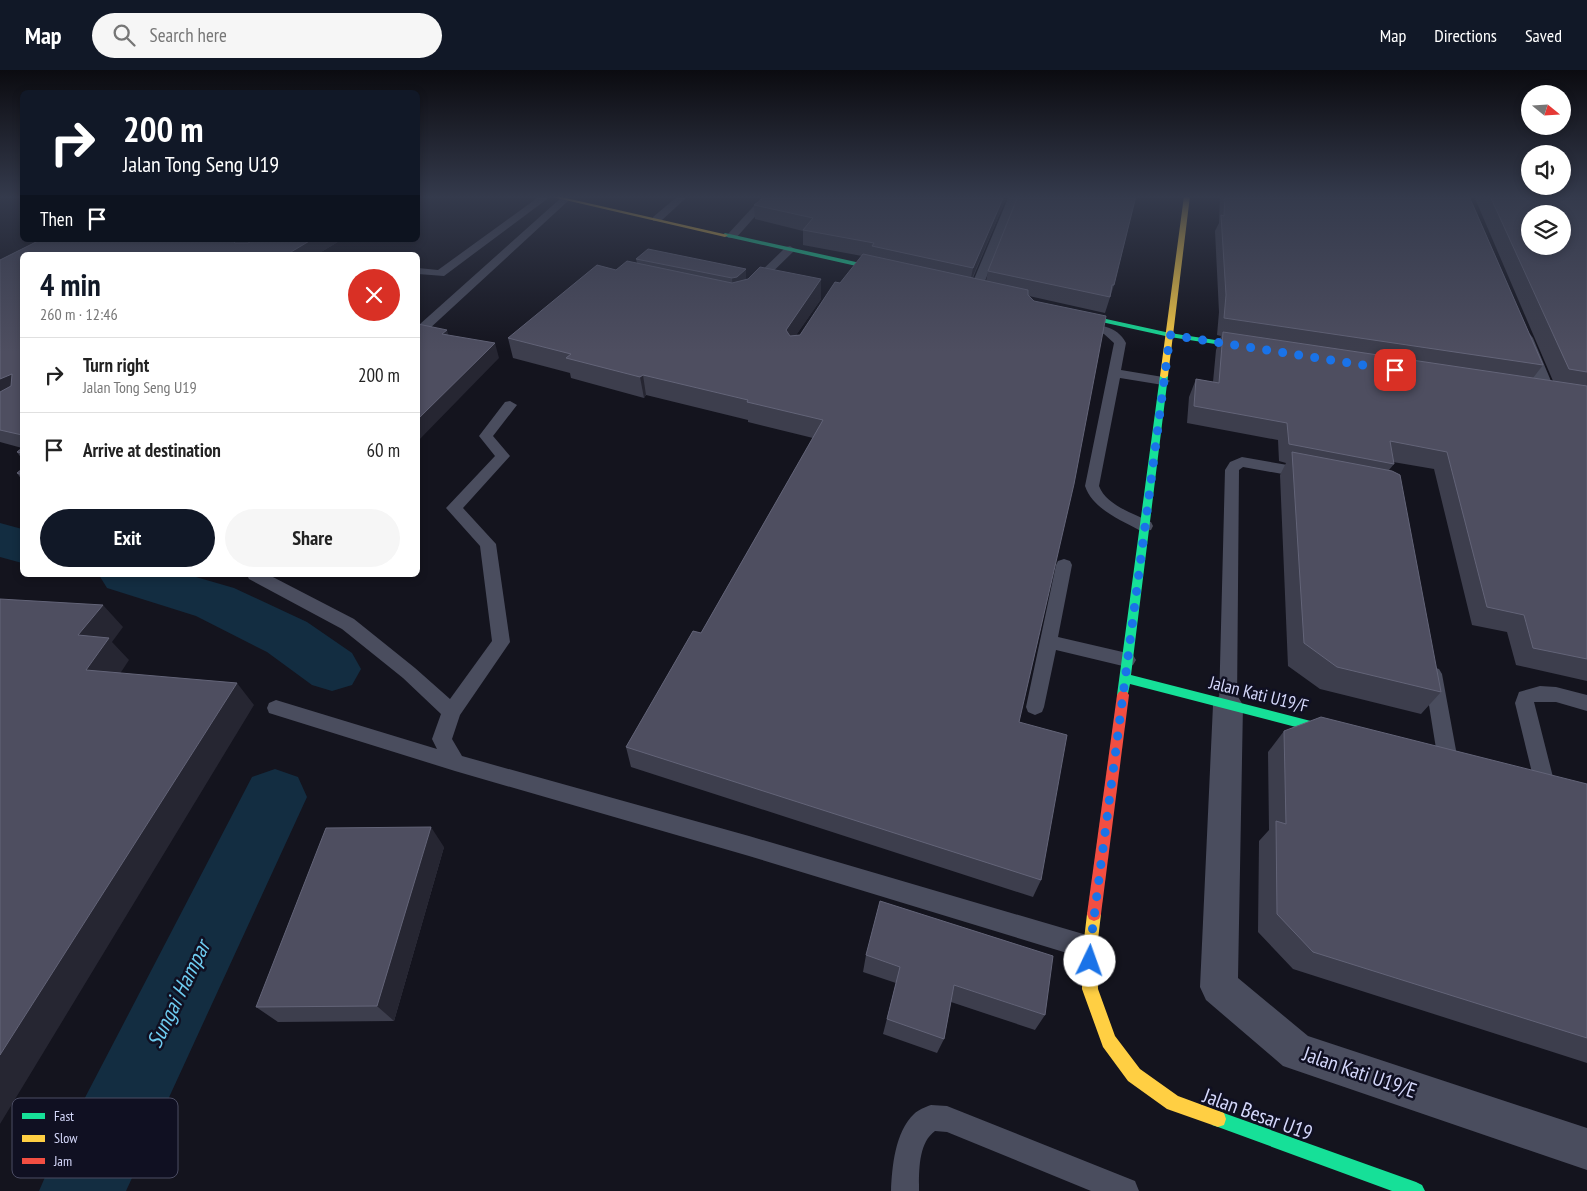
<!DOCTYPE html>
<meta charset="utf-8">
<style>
body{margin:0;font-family:"PT Sans Narrow",sans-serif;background:#f6f6f6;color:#222;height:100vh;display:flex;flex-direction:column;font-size:19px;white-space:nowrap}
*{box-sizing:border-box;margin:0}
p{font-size:16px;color:#767676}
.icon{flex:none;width:28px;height:28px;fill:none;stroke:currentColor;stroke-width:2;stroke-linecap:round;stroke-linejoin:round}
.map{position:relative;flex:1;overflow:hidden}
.drawer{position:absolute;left:20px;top:182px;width:400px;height:325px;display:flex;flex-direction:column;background:#fff;border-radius:8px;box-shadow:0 2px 8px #0003}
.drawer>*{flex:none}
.guide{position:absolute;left:20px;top:20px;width:400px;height:152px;border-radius:8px;box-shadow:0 2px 8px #0003;background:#111827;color:#fff;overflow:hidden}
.needle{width:32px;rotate:108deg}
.fabs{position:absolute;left:1521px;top:15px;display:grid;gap:10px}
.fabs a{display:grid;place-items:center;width:50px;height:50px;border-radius:50%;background:#fff;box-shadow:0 2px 8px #0003;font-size:25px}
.pin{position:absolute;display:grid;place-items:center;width:42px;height:42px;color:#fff;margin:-21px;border-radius:10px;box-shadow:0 2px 8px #0006}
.me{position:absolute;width:55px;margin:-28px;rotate:3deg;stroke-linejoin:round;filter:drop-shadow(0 0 4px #0008)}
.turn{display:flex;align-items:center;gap:18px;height:105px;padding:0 20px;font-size:22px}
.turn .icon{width:65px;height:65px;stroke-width:2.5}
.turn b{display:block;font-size:35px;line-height:42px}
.then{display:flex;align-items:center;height:48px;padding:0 20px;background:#0003;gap:10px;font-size:19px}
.round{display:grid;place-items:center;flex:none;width:52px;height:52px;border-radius:26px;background:#f6f6f6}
.headline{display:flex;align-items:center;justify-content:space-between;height:85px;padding:0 20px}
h1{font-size:30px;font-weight:700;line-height:38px;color:#111827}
.primary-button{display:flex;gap:10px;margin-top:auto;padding:10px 20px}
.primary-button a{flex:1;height:58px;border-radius:30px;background:#111827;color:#fff;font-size:20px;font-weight:700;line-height:58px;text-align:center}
.primary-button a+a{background:#f6f6f6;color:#222}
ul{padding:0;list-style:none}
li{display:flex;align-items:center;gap:15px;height:75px;padding:0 20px;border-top:1px solid #e0e0e0}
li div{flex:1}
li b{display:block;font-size:19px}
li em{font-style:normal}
header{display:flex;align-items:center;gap:30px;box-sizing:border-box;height:70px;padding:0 25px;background:#111827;color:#fff}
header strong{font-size:24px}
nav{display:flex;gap:28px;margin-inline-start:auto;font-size:18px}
.search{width:350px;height:45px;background:#f6f6f6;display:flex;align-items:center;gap:12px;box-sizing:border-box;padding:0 18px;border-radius:28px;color:#767676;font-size:19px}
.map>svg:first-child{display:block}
</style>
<header>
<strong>Map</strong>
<div class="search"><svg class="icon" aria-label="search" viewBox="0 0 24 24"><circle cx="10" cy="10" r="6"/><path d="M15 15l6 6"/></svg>Search here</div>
<nav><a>Map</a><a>Directions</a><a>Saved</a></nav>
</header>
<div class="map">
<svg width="1587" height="1121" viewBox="0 0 1587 1121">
<rect width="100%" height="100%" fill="#14141e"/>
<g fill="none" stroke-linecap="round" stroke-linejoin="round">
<path fill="#132d41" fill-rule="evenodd" d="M 0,453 L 22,459 L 22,493 L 0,487 Z
M 99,505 L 189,505 L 234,518 L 307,552 L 352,583 L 361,599 L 352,615 L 332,621 L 312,615 L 267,582 L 196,546 L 107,518 Z
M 275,699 L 298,707 L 307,727 L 126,1121 L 39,1121 L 52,1091 L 252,707 Z"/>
<path fill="#4a4d5e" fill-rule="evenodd" d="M 540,126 L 551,126 L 444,206 L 418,204 L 418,198 L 438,200 Z
M 565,126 L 568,127 L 568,131 L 428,260 L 420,260 L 418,257 L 420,254 L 562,127 Z
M 678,126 L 688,126 L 661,151 L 653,151 L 653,147 Z
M 763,126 L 773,126 L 736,168 L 728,168 L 727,166 L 728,164 Z
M 1009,126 L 1019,126 L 981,221 L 975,224 L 971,223 L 969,221 Z
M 790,176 L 795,179 L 794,181 L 757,217 L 749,217 L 747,215 L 749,213 L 786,177 Z
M 1080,252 C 1098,255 1117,255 1126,273 L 1121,300 L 1163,307 L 1170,311 L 1163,315 L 1120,308 L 1099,416 C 1106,435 1134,444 1151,452 L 1153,456 L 1151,460 L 1145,461 L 1139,460 C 1119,449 1093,439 1085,416 L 1114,273 L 1104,264 L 1076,259 L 1074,256 Z
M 510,331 L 517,335 L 493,366 L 510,386 L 463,438 L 496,474 L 510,572 L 460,645 L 452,669 L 462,686 L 749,766 L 1090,866 L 1098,870 L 1102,878 L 1098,886 L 1090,890 L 749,786 L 455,701 L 269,643 L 267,638 L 269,633 L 276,630 L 437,679 L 432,669 L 441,644 L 403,608 L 342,559 L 249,509 L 247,505 L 269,505 L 354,549 L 415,598 L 450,629 L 492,571 L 480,476 L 446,438 L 495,386 L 479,366 L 505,332 Z
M 1242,387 L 1305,398 L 1310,400 L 1312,403 L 1310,406 L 1305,408 L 1243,397 L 1239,400 L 1237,635 L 1235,640 L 1228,643 L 1221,640 L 1219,635 L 1225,400 L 1230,392 Z
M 1064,489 L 1070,491 L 1072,495 L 1058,567 L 1127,583 L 1133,585 L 1136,590 L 1133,595 L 1127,597 L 1056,580 L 1044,637 L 1042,642 L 1035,645 L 1028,642 L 1026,637 L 1056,495 L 1058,491 Z
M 1433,597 L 1439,599 L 1442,604 L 1458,691 L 1455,697 L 1448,699 L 1441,697 L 1438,691 L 1424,604 L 1427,599 Z
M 1540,616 L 1556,617 L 1587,625 L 1587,641 L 1556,632 L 1534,632 L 1555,715 L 1552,721 L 1545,724 L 1538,721 L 1535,715 L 1515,633 L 1519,622 Z
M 931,1035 L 947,1036 L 1135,1111 L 1139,1121 L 1091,1121 L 947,1062 L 935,1061 C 918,1073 919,1102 919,1121 L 891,1121 C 892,1097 895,1062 914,1044 C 918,1040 925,1037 931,1035 Z"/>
<path fill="#4a4d5e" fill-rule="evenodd" d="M 1523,262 L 1530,264 L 1533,268 L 1556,323 L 1553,327 L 1546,329 L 1539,327 L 1536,323 L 1513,268 L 1516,264 Z
M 1228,623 L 1238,627 L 1243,635 L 1238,908 L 1308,966 L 1587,1058 L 1587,1100 L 1283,996 L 1206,930 L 1200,917 L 1213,635 L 1218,627 Z"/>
<path fill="#16e098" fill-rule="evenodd" d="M 725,163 L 892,200 L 896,202 L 892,204 L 723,166 L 722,165 Z
M 1065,240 L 1170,263 L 1254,276 L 1258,278 L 1254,280 L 1170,267 L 1065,244 Z
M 1164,303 L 1168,306 L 1131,605 L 1338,658 L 1342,659 L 1344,663 L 1342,667 L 1338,668 L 1130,614 L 1127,628 L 1123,630 L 1119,628 L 1117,625 L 1160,306 Z
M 1218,1041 L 1416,1112 L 1422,1115 L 1425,1121 L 1392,1121 L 1218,1057 L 1212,1055 L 1210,1049 L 1212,1043 Z"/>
<path fill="#ffcf43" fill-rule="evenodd" d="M 548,126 L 557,126 L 728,165 L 725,167 Z
M 1184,126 L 1190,126 L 1168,306 L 1164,309 L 1160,306 Z
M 1094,837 L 1099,839 L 1101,844 L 1097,878 L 1098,919 L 1115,966 L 1140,999 L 1178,1026 L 1224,1043 L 1226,1049 L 1224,1055 L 1218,1057 L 1167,1039 L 1128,1011 L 1103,977 L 1082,919 L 1083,878 L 1087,844 L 1089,839 Z"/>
<path fill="#f24e42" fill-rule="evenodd" d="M 1123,620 L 1127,622 L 1129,625 L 1101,844 L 1099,849 L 1094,851 L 1089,849 L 1087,844 L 1117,625 L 1119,622 Z"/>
</g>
<path fill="#3d3e4d" d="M 766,126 L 1007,126 L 973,208 L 986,211 L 988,201 L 1114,215 L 1105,243 L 1029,226 L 1019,652 L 1041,810 L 1033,827 L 631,697 L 626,677 L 701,563 L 813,368 L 748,352 L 748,350 L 646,325 L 644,328 L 571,308 L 570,303 L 513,288 L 508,268 L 616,200 L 637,193 L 636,189 L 746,199 L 746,209 L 821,209 L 821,229 L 796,265 L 800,265 L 862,186 L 803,175 L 803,161 L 755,149 L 754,135 Z
M 1220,126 L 1469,126 L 1543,295 L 1533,308 L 1553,311 L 1474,126 L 1587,126 L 1587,611 L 1516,595 L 1507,562 L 1472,555 L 1434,399 L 1393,392 L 1394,394 L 1389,400 L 1441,622 L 1421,644 L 1320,619 L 1288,596 L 1280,405 L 1286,393 L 1279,391 L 1278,370 L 1187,353 L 1189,327 L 1196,309 L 1213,312 L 1216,280 L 1221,266 L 1217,265 L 1219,242 L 1215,161 L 1219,153 Z
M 40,170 L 341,170 L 316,185 L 22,185 L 22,378 L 0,372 L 0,190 Z
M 22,378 L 22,389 L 17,382 Z
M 22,399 L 22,410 L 17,403 Z
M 1284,661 L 1587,714 L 1587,993 L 1293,899 L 1258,862 L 1259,771 L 1269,760 L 1268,682 Z
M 444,777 L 394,951 L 278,952 L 256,937 Z
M 866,885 L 1045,945 L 1035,960 L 951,932 L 944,969 L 937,983 L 883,964 L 896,913 L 863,902 Z"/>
<path fill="#262632" d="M 1004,126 L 1007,126 L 970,213 L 973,198 Z
M 234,170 L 263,170 L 240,185 L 233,171 Z
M 311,170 L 341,170 L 316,185 L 286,185 Z
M 746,199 L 746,213 L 733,222 L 732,208 Z
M 821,209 L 821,229 L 786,280 L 786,260 Z
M 447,260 L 451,274 L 442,264 Z
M 495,273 L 499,288 L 418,371 L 418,349 Z
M 12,304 L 22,318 L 0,330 L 0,309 Z
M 643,305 L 646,325 L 644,328 L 640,307 Z
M 103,535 L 123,557 L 112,572 L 129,590 L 108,622 L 86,600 L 78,565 Z
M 237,613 L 254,635 L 0,1054 L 0,985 Z
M 431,757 L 444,777 L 394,951 L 377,936 Z"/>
<path fill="#4e4e60" stroke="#636478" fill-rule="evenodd" d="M 766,126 L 1004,126 L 973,198 L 872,176 L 874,173 L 803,160 L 813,148 L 754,135 Z
M 1018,126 L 1136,126 L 1114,215 L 1112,215 L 1110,227 L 988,201 Z
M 1225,126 L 1469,126 L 1543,295 L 1224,248 L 1226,225 L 1221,145 L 1224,146 Z
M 1490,126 L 1587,126 L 1587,302 L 1569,299 ZM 1530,144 L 1562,144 L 1562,176 L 1530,176 Z
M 40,170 L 234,170 L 233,171 L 235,173 L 248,173 L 253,170 L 311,170 L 286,185 L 22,185 L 22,365 L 0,360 L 0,322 L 11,316 L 12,304 L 0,309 L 0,190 Z
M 648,179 L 746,199 L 737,207 L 732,208 L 636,189 Z
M 863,184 L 1028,220 L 1028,225 L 1034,231 L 1106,246 L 1074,414 L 1019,652 L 1067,665 L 1041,810 L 626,677 L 693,561 L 701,563 L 823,350 L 747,332 L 748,330 L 643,305 L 640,307 L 566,288 L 571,284 L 508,268 L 597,195 L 616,200 L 627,191 L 732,213 L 748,209 L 760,197 L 821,209 L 786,260 L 790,266 L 800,265 L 835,212 L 840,213 Z
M 418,254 L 447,260 L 442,264 L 495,273 L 418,349 Z
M 1223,262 L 1587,316 L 1587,589 L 1533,578 L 1524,545 L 1487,537 L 1447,382 L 1390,371 L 1394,394 L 1289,374 L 1287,353 L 1194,336 L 1196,309 L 1219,313 Z
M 22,378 L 22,383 L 17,382 Z
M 1292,382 L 1392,401 L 1400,405 L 1441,622 L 1337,597 L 1304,573 Z
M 22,399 L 22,405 L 17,403 Z
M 0,529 L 103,535 L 78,565 L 109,568 L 86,600 L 237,613 L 0,985 Z
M 1321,647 L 1587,714 L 1587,968 L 1313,882 L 1277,844 L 1276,751 L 1286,754 L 1284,661 Z
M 431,757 L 377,936 L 256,937 L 326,758 Z
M 880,831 L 1053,886 L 1045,945 L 954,915 L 944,969 L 887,949 L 900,897 L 866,885 Z"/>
<linearGradient id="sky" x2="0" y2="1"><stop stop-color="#0b0b10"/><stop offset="0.45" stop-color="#343a4c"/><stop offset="1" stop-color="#343a4c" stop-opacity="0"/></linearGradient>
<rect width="1587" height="282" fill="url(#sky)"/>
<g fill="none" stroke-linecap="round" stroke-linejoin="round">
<path stroke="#1a73e8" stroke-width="9" stroke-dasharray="0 16.2" d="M 1090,891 L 1090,878 L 1170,265 L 1395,300"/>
</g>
<g text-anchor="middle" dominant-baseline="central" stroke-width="5" stroke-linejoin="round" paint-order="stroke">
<g font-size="18" fill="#d5d8fb" stroke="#101022">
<text transform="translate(1259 624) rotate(14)">Jalan Kati U19/F</text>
</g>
<g font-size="21" fill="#d5d8fb" stroke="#101022">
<text transform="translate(1360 1002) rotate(19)">Jalan Kati U19/E</text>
<text transform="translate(1258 1044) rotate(20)">Jalan Besar U19</text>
</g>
<g font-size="22" font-style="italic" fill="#6eccf1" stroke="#101022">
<text transform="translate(178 924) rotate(-64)">Sungai Hampar</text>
</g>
</g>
<rect x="12" y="1028" width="166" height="80" rx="8" fill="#101022" stroke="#4b4c63" stroke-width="1"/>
<rect x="22" y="1043" width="23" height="6" fill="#16e098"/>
<rect x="22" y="1065" width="23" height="7" fill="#ffcf43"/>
<rect x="22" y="1088" width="23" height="6" fill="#f24e42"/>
<g font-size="14" fill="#d5d8fb">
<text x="54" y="1051">Fast</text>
<text x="54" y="1073">Slow</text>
<text x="54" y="1096">Jam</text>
</g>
</svg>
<div class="fabs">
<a><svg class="needle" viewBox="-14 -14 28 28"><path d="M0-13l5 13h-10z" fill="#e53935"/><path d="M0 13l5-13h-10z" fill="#767676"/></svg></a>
<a><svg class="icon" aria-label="sound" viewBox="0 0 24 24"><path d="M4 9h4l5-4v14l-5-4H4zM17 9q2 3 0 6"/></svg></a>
<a><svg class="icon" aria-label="layers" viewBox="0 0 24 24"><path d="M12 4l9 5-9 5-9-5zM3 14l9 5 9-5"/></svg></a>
</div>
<div class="pin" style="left:1395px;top:300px;background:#d93025"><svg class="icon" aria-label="arrive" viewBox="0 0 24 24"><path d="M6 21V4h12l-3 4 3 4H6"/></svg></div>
<svg class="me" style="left:1090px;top:891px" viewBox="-20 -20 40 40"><circle r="19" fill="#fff"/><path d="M0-13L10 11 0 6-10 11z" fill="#1a73e8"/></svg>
<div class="guide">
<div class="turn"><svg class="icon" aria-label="right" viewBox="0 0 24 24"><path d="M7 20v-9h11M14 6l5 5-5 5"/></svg><div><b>200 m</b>Jalan Tong Seng U19</div></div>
<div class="then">Then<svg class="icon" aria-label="arrive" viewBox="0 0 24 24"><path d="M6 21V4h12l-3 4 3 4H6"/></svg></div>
</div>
<section class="drawer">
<div class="headline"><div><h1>4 min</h1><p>260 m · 12:46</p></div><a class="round" style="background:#d93025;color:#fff"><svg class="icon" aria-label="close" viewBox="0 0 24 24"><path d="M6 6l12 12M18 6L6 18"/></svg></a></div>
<ul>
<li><svg class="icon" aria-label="right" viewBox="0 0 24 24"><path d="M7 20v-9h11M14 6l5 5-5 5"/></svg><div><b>Turn right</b><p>Jalan Tong Seng U19</p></div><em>200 m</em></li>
<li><svg class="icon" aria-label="arrive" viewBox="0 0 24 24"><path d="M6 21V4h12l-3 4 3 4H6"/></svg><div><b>Arrive at destination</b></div><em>60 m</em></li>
</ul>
<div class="primary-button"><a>Exit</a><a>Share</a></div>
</section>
</div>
